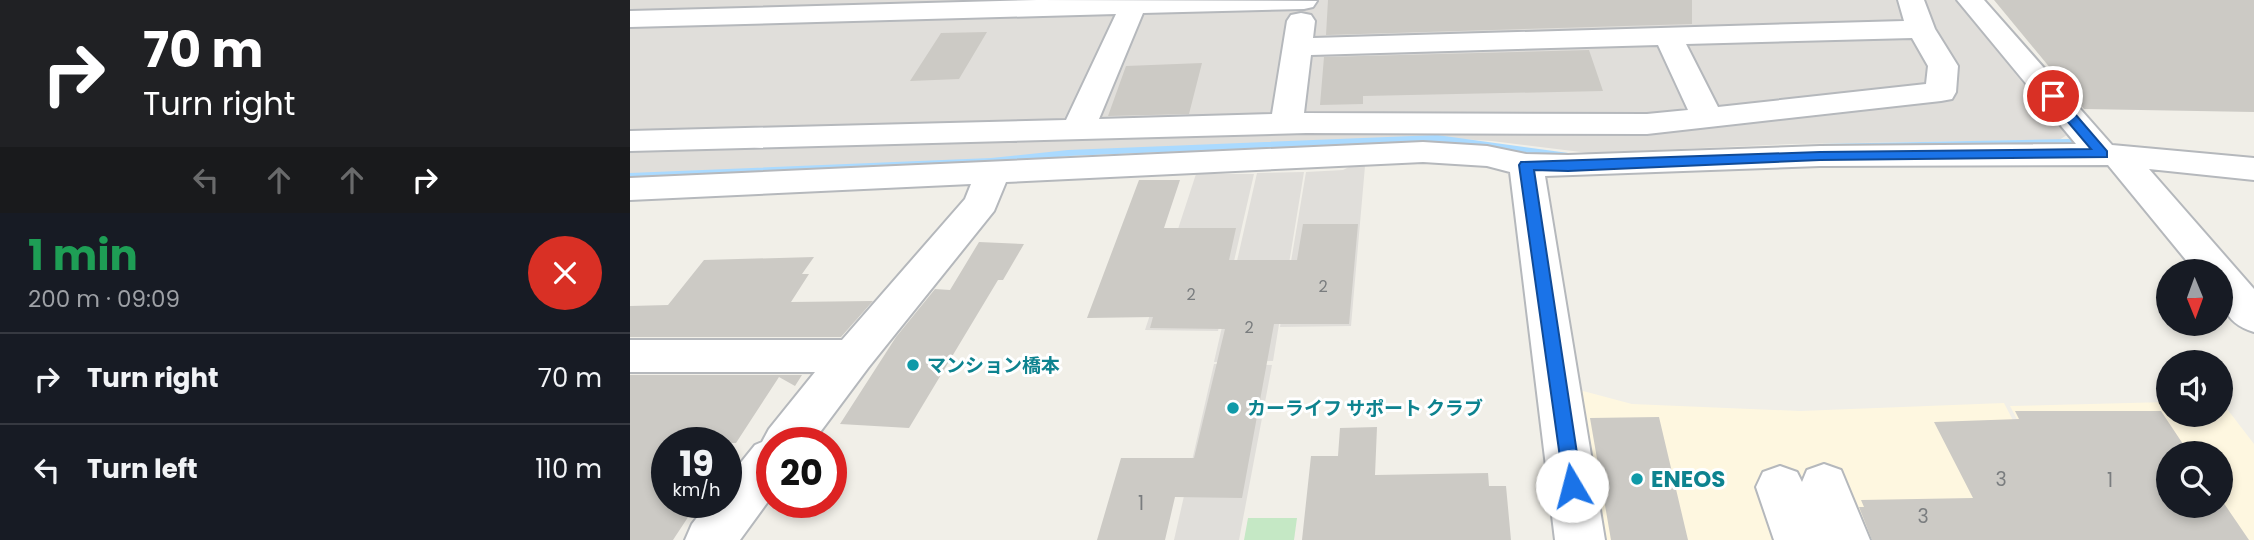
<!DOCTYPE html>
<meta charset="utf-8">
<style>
body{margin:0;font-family:Poppins,"Noto Sans JP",sans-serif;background:#242831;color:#f1f3f6;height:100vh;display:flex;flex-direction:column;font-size:26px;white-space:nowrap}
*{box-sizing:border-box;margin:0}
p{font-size:23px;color:#9ea1a6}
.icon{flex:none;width:38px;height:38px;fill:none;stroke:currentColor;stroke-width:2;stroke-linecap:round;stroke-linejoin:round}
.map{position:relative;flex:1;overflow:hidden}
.panel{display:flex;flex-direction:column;background:#171b24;width:630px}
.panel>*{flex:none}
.guide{background:#202124;color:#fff;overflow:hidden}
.needle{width:46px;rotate:179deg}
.controls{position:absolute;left:1526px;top:259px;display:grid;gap:14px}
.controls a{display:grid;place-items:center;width:77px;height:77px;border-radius:50%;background:#171b24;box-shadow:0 4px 10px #0003;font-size:35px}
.speed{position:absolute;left:21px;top:427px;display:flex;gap:14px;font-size:35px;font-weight:700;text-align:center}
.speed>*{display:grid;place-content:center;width:91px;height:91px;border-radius:50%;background:#171b24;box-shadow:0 4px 10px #0003;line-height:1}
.speed small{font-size:18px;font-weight:400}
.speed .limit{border:10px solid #d22;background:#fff;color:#111}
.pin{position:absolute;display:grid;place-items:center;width:60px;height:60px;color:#fff;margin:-30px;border:4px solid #fff;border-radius:50%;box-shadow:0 2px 7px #0007}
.me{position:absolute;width:77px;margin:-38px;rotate:352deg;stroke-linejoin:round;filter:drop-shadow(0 0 5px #0008)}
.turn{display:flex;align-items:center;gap:24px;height:147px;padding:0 28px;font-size:32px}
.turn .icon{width:91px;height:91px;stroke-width:2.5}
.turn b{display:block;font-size:49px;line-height:60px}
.lanes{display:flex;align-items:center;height:66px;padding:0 28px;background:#0003;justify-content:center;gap:35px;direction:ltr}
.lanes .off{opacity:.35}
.round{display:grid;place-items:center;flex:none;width:74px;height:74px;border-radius:37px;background:#242831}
.head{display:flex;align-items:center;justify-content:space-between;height:119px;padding:0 28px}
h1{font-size:42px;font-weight:700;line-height:52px;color:#1e9e55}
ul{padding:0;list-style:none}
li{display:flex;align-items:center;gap:21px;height:91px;padding:0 28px;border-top:2px solid #363941}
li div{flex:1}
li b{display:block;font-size:26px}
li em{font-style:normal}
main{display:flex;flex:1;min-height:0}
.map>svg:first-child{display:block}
</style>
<main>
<section class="panel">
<div class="guide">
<div class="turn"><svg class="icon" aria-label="right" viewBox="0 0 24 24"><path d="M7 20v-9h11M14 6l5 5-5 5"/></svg><div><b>70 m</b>Turn right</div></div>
<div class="lanes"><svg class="icon off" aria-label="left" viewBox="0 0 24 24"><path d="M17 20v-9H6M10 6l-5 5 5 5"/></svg><svg class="icon off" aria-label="ahead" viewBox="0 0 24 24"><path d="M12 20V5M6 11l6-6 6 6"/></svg><svg class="icon off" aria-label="ahead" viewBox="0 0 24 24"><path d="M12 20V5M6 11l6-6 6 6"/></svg><svg class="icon" aria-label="right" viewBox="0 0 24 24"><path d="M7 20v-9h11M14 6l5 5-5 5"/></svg></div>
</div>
<div class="head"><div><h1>1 min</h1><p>200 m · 09:09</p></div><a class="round" style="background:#d93025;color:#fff"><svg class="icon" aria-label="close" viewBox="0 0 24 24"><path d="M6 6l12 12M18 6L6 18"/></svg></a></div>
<ul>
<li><svg class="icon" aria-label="right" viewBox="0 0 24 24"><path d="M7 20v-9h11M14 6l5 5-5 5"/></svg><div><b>Turn right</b></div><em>70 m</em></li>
<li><svg class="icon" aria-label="left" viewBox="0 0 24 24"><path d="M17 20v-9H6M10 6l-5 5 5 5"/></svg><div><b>Turn left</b></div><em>110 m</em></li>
</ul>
</section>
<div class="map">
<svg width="1624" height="540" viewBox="0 0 1624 540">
<rect width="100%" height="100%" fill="#f1efe8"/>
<path fill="#fef7e0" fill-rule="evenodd" d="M 938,387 L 1002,404 L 1170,411 L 1374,403 L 1445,540 L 958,540 Z
M 1591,401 L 1624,444 L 1624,540 L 1450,540 L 1380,406 L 1538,402 L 1538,415 L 1591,415 ZM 1538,453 L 1591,453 L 1591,506 L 1538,506 Z"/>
<path fill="#e0deda" d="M 0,0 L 1325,0 L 1411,105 L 1440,133 L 1429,140 L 1160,144 L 959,153 L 862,141 L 796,137 L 460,150 L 361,159 L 0,174 Z
M 721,166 L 735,166 L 721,326 L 650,327 L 676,172 L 713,170 Z
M 674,172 L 643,361 L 584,362 L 627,173 Z
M 566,174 L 624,174 L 588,331 L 515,330 Z
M 584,364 L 642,365 L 609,540 L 544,540 Z"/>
<path fill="#c5e8c5" d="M 618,518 L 667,518 L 664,540 L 614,540 Z"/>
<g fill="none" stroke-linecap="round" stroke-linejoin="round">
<path fill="#aadaff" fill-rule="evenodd" d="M 807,135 L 946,154 L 951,157 L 946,160 L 807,141 L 438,156 L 361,164 L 0,179 L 0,173 L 361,158 L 438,150 Z
M 1439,139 L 1444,142 L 1443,144 L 1191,150 L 1186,147 L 1191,144 Z"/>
</g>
<path fill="#cccac5" d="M 698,0 L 1062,0 L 1062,24 L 696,35 Z
M 1364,0 L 1624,0 L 1624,112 L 1454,109 Z
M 357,32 L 329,79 L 280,81 L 311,33 Z
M 959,50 L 973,91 L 733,96 L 733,104 L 690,105 L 694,57 Z
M 572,63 L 559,114 L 478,116 L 496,66 Z
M 509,180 L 550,180 L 534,228 L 606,228 L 599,260 L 667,260 L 673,224 L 728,224 L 719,324 L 644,324 L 612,498 L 545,497 L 535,540 L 467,540 L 491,458 L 564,458 L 595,329 L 520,328 L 523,317 L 457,318 Z
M 349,242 L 394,244 L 373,280 L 368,280 L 279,428 L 210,424 L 266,337 L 305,289 L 320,290 Z
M 184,257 L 172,274 L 179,274 L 161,302 L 243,301 L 211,337 L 0,337 L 0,306 L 38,305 L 74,260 Z
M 0,375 L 172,375 L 165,386 L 149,377 L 106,443 L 37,443 L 37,502 L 68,502 L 43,540 L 0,540 Z
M 1385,411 L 1531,411 L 1559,453 L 1538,453 L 1538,506 L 1591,506 L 1591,499 L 1619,540 L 1242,540 L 1229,507 L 1234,507 L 1231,500 L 1343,498 L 1304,422 L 1389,419 Z
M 1029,417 L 1058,540 L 981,540 L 960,418 Z
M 747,427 L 745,475 L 858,473 L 859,486 L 876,486 L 881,540 L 672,540 L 681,456 L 708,456 L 710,428 Z"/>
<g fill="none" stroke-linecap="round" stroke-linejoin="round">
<g stroke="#b5b8bc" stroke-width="4">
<path id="minor" d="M 407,0 L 687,1 L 683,7 L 674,9 L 513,13 L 469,119 L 642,114 L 657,21 L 661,15 L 671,13 L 681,15 L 685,21 L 683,38 L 1274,21 L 1268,0 L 1294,0 L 1305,29 L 1328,66 L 1326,92 L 1322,99 L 1311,101 L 1017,134 L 676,133 L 0,151 L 0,131 L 436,120 L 486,14 L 0,27 L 0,11 ZM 1282,38 L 1298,66 L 1296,84 L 1088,107 L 1056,44 ZM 1028,45 L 1058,110 L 1017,114 L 674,113 L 681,55 Z
M 1327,0 L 1354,0 L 1482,145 L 1624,158 L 1624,180 L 1519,169 L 1624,289 L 1624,332 C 1591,322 1591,301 1591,271 L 1565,271 L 1478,165 L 1190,166 L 915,176 L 975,540 L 925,540 L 880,172 L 857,166 L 793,162 L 376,182 L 364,211 L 238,368 L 182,443 L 142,443 L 142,496 L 110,540 L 55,540 L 62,524 L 79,502 L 96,502 L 96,481 L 125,445 L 132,442 L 139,429 L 185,372 L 0,372 L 0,340 L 212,340 L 335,199 L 341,184 L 0,200 L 0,178 L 793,142 L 857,146 L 896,154 L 938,155 L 1190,146 L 1446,144 Z
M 1194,464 L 1211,470 L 1240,540 L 1144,540 L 1126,487 L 1133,472 L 1150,466 L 1167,472 L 1172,482 L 1177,470 Z"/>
</g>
<use href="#minor" fill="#fff" fill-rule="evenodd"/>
</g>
<path fill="#1a73e8" stroke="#114b97" stroke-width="2" d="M 1423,92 L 1427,93 L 1477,151 L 1477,157 L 1190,160 L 938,171 L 904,170 L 952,486 L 949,493 L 942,495 L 935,493 L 889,165 L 891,162 L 1190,152 L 1461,149 L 1416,96 Z"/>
<g fill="#0f9aa8" stroke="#fff" stroke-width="2.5">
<circle cx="283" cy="365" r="7"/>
<circle cx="603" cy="408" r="7"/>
<circle cx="1007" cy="479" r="7"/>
</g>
<g text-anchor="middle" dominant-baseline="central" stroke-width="6" stroke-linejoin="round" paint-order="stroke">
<g font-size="16" fill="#7a7d7f">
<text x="693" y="286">2</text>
<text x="561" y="294">2</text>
<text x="619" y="327">2</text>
</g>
<g font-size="19" font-weight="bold" fill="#0d838f" stroke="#fff" text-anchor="start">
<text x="297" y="365">マンション橋本</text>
<text x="617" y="408">カーライフ サポート クラブ</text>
</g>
<g font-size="19" fill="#7a7d7f">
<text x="1371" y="479">3</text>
<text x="1480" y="480">1</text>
<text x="511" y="503">1</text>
<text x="1293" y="516">3</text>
</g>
<g font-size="23" font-weight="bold" fill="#0d838f" stroke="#fff" text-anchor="start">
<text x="1021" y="479">ENEOS</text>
</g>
</g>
</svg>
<div class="controls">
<a><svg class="needle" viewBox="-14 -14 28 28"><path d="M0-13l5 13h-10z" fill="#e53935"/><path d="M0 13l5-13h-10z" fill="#9ea1a6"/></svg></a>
<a><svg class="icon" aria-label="sound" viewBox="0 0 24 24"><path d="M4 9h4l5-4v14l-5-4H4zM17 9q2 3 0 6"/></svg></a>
<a><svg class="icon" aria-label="search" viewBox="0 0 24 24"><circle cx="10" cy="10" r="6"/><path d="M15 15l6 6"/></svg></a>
</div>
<div class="speed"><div>19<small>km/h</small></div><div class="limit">20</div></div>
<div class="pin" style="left:1423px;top:96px;background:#d93025"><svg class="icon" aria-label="arrive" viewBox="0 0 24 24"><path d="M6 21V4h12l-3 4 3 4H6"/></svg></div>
<svg class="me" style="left:942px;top:486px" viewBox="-20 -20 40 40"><circle r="19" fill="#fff"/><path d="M0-13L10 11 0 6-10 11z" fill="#1a73e8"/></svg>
</div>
</main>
